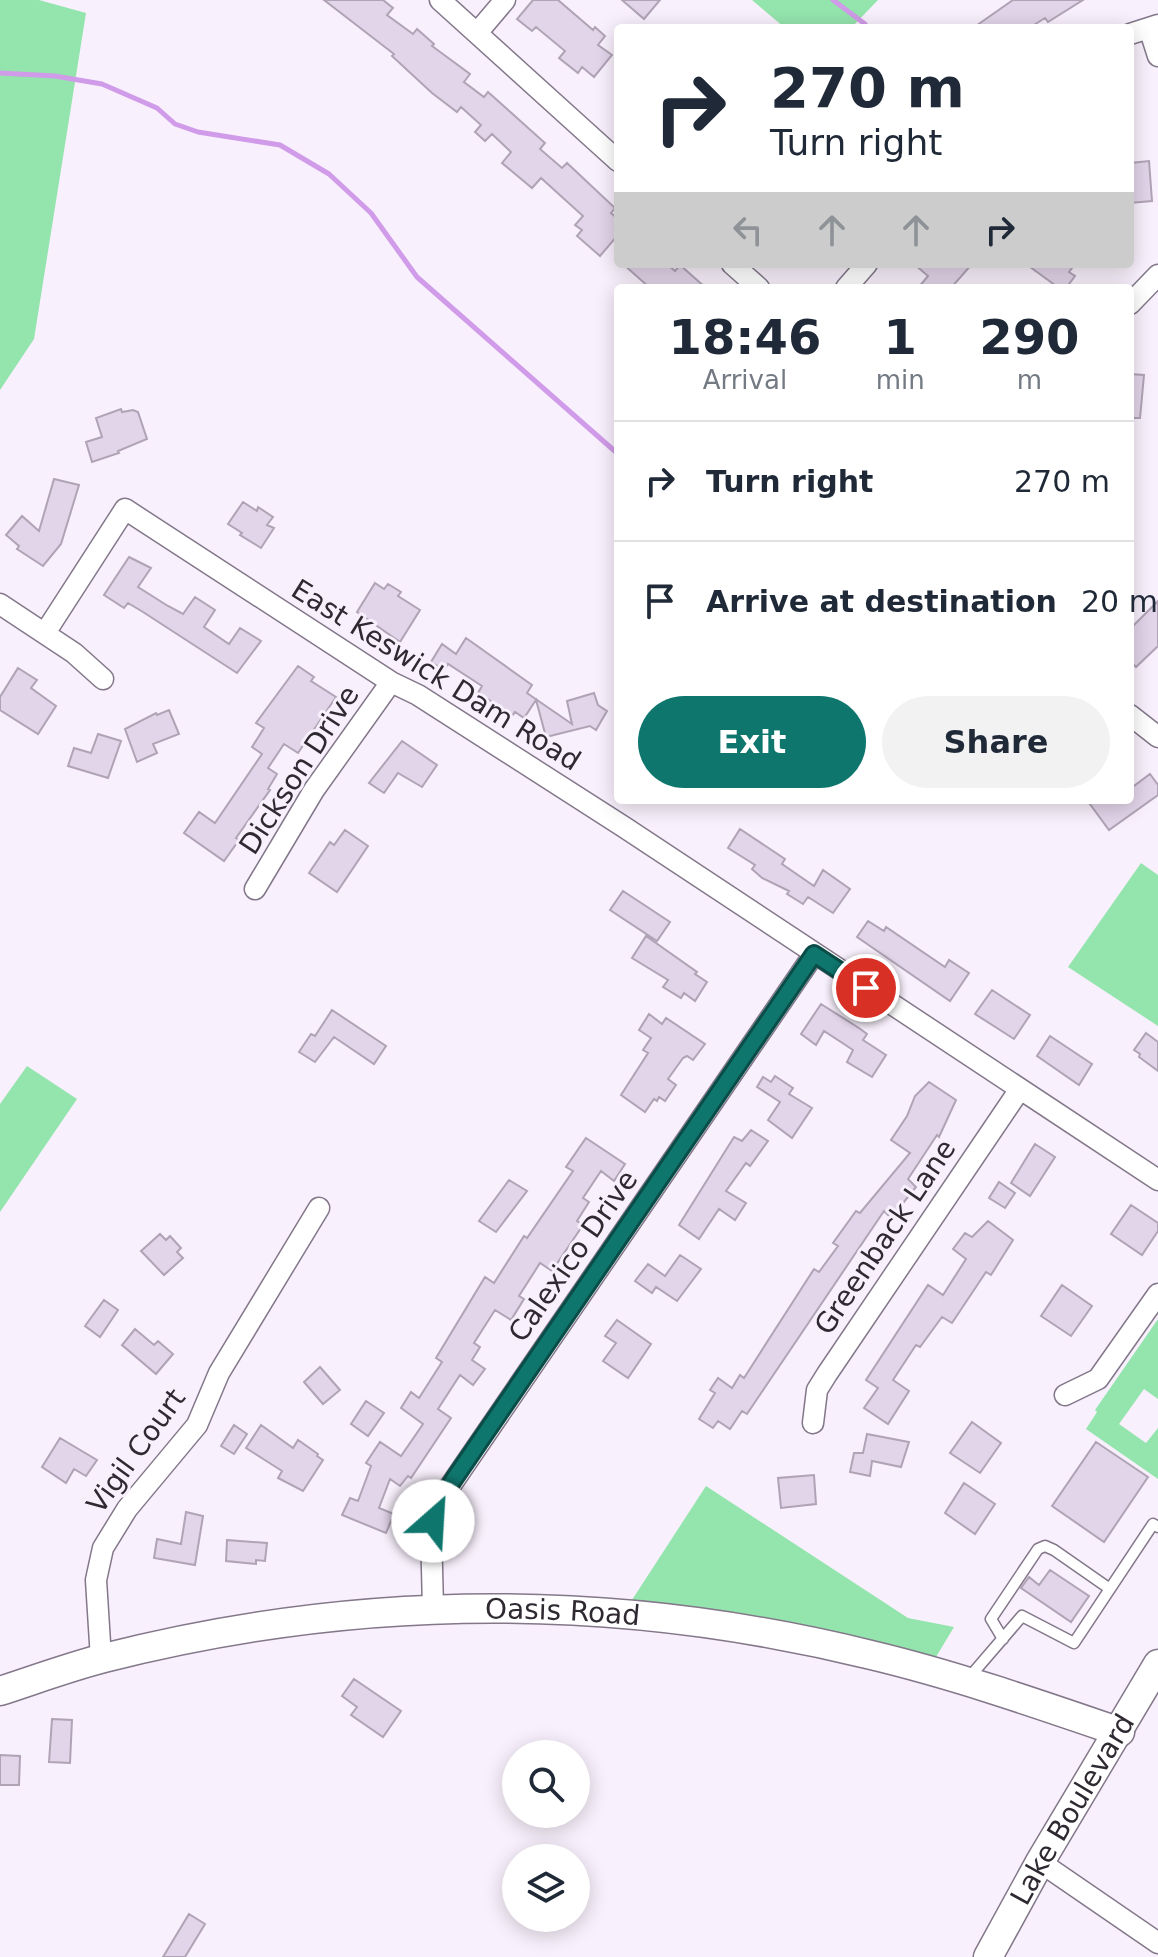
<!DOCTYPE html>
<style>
body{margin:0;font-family:"DejaVu Sans",sans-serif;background:#f2f2f3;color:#1f2937;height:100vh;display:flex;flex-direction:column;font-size:30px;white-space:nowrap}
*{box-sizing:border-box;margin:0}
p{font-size:26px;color:#747a83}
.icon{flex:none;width:44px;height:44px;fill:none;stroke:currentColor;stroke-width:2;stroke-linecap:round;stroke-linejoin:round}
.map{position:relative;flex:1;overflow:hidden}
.sheet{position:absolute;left:614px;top:284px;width:520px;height:520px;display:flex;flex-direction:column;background:#fff;border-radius:8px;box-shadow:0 4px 20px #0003}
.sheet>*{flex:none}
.banner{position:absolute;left:614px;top:24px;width:520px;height:244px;border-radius:8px;box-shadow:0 4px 20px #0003;background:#fff;color:#1f2937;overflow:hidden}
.buttons{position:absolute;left:502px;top:1740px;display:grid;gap:16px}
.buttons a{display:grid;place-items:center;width:88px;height:88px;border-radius:50%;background:#fff;box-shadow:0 4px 20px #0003;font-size:40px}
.pin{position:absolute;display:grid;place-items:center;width:68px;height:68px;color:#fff;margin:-34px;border:4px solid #fff;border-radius:50%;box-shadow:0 2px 8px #0007}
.me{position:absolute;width:88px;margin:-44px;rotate:26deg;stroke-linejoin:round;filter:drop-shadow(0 0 6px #0008)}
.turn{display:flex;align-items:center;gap:28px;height:168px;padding:0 24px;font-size:36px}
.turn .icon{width:104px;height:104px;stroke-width:2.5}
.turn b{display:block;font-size:56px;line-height:68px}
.lanes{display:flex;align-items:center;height:76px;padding:0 24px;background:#0003;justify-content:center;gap:40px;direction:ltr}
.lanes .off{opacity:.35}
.eta{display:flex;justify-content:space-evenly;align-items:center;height:136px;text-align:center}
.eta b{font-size:48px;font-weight:700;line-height:56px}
.button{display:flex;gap:16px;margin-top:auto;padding:16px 24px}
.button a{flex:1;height:92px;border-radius:48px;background:#0f766e;color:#fff;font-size:32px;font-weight:700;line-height:92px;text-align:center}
.button a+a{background:#f2f2f3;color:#1f2937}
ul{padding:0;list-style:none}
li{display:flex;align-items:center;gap:24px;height:120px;padding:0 24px;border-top:2px solid #e0e1e3}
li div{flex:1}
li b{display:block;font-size:30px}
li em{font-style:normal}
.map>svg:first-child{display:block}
</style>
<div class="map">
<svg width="1158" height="1957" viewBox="0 0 1158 1957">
<rect width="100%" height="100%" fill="#f8f0fc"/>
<path fill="#94e4ad" d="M 0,0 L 39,0 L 86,13 L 34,339 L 0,390 Z
M 752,0 L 878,0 L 851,28 L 785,28 Z
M 1141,863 L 1158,875 L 1158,1026 L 1068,967 Z
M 27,1066 L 77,1099 L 0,1212 L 0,1104 Z
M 1158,1319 L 1158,1399 L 1144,1389 L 1119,1424 L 1146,1443 L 1158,1428 L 1158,1479 L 1086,1429 L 1097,1412 L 1095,1410 Z
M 706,1486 L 908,1618 L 954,1627 L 933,1662 L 630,1603 Z"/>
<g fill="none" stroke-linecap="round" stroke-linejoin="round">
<path stroke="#d09be9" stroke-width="5" d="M 833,0 L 865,24
M 0,73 L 55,76 L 102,84 L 157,108 L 175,124 L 198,132 L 280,145 L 329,174 L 371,213 L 417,277 L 618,454"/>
</g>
<path fill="#e2d4e9" stroke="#b0a3b6" stroke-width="2" d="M 324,0 L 383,0 L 393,8 L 387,15 L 413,34 L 417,29 L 434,44 L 432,46 L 470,74 L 464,82 L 484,97 L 488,92 L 545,143 L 540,149 L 562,168 L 567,163 L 615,208 L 611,213 L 618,219 L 618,235 L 600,256 L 577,236 L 582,230 L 575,225 L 583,216 L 541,178 L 532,188 L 502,163 L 511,152 L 492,134 L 485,141 L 475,132 L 481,125 L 461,107 L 457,112 L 432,93 L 392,56 L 394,54 Z
M 533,0 L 558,0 L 593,30 L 595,27 L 605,36 L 598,45 L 612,55 L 594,77 L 582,67 L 578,73 L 559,58 L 565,51 L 536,27 L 532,31 L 517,19 Z
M 622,0 L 660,0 L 644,19 Z
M 1013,0 L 1083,0 L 1048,22 L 1045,18 L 1029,28 L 973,28 Z
M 1149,161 L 1152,201 L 1130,203 L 1130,163 Z
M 623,264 L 667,264 L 675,271 L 680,265 L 706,288 L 650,288 Z
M 914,264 L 972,264 L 951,288 L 918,288 L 928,276 Z
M 1026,264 L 1075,264 L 1069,272 L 1075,276 L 1066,288 L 1059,288 Z
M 1130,374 L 1144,375 L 1140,418 L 1130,418 Z
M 121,409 L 122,412 L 133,410 L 138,412 L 147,439 L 118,451 L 119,453 L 92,462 L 86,442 L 102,437 L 96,418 Z
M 54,479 L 79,485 L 61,544 L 43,566 L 17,549 L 19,546 L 6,535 L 22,516 L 39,531 Z
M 243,502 L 257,511 L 258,507 L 273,517 L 267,525 L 274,528 L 261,548 L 240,535 L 242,533 L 228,524 Z
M 129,557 L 151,568 L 138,587 L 168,606 L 183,614 L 195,597 L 215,610 L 204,627 L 229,644 L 240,628 L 261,641 L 237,673 L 143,612 L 128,603 L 124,608 L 104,595 Z
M 375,583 L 384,589 L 388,584 L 401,592 L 398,596 L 420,610 L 400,642 L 357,612 Z
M 1158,601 L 1158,646 L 1136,667 L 1130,661 L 1130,629 Z
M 466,638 L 532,685 L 527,693 L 572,724 L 567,701 L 594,693 L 598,705 L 607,711 L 596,730 L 590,726 L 546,737 L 536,700 L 524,718 L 515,712 L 513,715 L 478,693 L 482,686 L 448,664 L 444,670 L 431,662 L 442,644 L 456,654 Z
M 298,666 L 314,677 L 311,681 L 336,697 L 298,753 L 284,744 L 268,768 L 277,774 L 268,789 L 270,790 L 236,838 L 239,840 L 224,861 L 184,833 L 199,812 L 215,823 L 262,754 L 252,747 L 264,728 L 256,723 Z
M 18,668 L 37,680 L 31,688 L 56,706 L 38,734 L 0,710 L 0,697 Z
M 169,710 L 179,734 L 153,744 L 157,753 L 137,762 L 125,729 L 156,713 L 157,715 Z
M 98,734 L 121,741 L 108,778 L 68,766 L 74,748 L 91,753 Z
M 402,741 L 437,765 L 422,787 L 398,773 L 384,793 L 369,783 Z
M 1150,774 L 1158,785 L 1158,795 L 1109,830 L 1087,800 L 1130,800 L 1130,789 Z
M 740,829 L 785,859 L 782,864 L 814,886 L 823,870 L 850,889 L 833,913 L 808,897 L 803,904 L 787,894 L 789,891 L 762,878 L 752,869 L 755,865 L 728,848 Z
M 345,830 L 368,846 L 337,892 L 309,873 L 330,842 L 334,845 Z
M 623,891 L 670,922 L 657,941 L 610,910 Z
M 868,921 L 884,931 L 886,927 L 945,967 L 949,960 L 969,973 L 950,1001 L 857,937 Z
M 646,936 L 697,972 L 695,974 L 707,982 L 695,1001 L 684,993 L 681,998 L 663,987 L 668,980 L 632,958 Z
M 992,990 L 1030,1015 L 1014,1039 L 975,1014 Z
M 821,1004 L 859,1028 L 867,1034 L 863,1040 L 886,1055 L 872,1077 L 847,1062 L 853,1050 L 824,1031 L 816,1045 L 801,1034 Z
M 332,1010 L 386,1046 L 374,1064 L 334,1037 L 315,1062 L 299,1052 L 311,1034 L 315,1036 Z
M 649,1014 L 662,1024 L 666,1018 L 705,1044 L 693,1060 L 687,1056 L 683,1058 L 668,1079 L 676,1085 L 665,1101 L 659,1097 L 657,1101 L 654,1099 L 645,1112 L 621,1095 L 648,1053 L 643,1050 L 651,1038 L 639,1030 Z
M 1146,1033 L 1158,1042 L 1158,1071 L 1139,1057 L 1140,1054 L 1134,1050 Z
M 1050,1036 L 1092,1064 L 1079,1085 L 1037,1056 Z
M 775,1076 L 793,1088 L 789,1094 L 812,1108 L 792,1138 L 768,1120 L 780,1102 L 757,1087 L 763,1077 L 771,1082 Z
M 929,1082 L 956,1100 L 939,1137 L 937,1135 L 908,1179 L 916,1187 L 891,1218 L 884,1211 L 747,1414 L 742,1411 L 730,1429 L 718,1421 L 713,1428 L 699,1419 L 715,1393 L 710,1390 L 718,1378 L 732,1388 L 740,1375 L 744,1378 L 814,1269 L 819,1272 L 838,1246 L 833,1243 L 856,1211 L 860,1213 L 910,1153 L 891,1140 L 907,1116 L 915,1096 Z
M 751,1130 L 768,1141 L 750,1166 L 746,1163 L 726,1191 L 746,1203 L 735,1220 L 719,1209 L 699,1239 L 679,1225 L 734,1137 L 742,1141 Z
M 586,1138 L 625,1164 L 614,1181 L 601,1171 L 583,1198 L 589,1202 L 577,1221 L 583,1225 L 552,1271 L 540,1263 L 519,1296 L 524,1299 L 511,1320 L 495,1310 L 474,1343 L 480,1347 L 472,1360 L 485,1369 L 473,1385 L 460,1375 L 438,1409 L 451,1418 L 411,1478 L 408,1476 L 400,1486 L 390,1479 L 379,1508 L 394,1514 L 386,1533 L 342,1515 L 350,1498 L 358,1501 L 371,1466 L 366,1463 L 380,1442 L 401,1456 L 423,1424 L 401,1408 L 411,1392 L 419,1398 L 442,1362 L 436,1358 L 485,1277 L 494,1283 L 524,1236 L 527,1238 L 573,1171 L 566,1167 Z
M 1035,1144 L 1055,1157 L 1030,1196 L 1011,1183 Z
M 509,1180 L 527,1191 L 496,1232 L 479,1221 Z
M 999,1182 L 1015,1193 L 1005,1208 L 989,1198 Z
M 1131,1205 L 1158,1223 L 1158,1231 L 1142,1255 L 1111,1234 Z
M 988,1221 L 1013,1240 L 991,1275 L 986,1272 L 952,1323 L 942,1317 L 920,1347 L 916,1345 L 893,1380 L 909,1391 L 888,1424 L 864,1408 L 878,1388 L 866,1380 L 928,1285 L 943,1295 L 966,1259 L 953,1249 L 965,1233 L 972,1237 Z
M 160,1234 L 166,1240 L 170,1236 L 181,1248 L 177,1252 L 183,1258 L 164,1275 L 141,1251 Z
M 680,1255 L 701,1269 L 677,1301 L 656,1287 L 652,1293 L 635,1281 L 648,1264 L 665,1276 Z
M 1062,1285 L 1092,1306 L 1071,1336 L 1041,1316 Z
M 104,1300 L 118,1310 L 100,1337 L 85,1326 Z
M 617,1320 L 651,1344 L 628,1378 L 603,1361 L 616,1343 L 605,1336 Z
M 135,1329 L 154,1345 L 158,1341 L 173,1354 L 156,1374 L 122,1345 Z
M 320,1367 L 340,1390 L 323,1404 L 304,1382 Z
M 366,1401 L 384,1413 L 368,1436 L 351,1424 Z
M 972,1422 L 1001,1443 L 980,1473 L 950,1453 Z
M 234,1425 L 247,1434 L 234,1454 L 221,1446 Z
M 261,1425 L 293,1448 L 298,1440 L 318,1454 L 317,1456 L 323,1460 L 303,1491 L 278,1478 L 282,1471 L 246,1448 Z
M 867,1434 L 909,1442 L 901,1467 L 872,1461 L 870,1476 L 850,1472 L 854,1453 L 863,1453 Z
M 60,1438 L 97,1460 L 86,1476 L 74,1469 L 66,1483 L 42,1467 Z
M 1096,1442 L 1148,1477 L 1104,1542 L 1052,1506 Z
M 814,1475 L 816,1504 L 781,1508 L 778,1478 Z
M 964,1483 L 995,1504 L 975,1534 L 945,1513 Z
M 186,1512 L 203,1516 L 195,1565 L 154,1558 L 157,1539 L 181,1544 Z
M 227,1540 L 267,1543 L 265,1561 L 256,1560 L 256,1564 L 226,1561 Z
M 1050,1570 L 1089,1596 L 1071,1622 L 1021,1588 L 1029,1577 L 1039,1585 Z
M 354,1679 L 401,1711 L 383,1737 L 351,1715 L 357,1707 L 342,1696 Z
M 52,1719 L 72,1720 L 70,1763 L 49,1762 Z
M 0,1755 L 20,1756 L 19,1785 L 0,1785 Z
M 189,1914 L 205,1924 L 185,1957 L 163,1957 Z"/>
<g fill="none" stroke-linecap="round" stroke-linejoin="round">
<g stroke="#83778a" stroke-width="13">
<path id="lane" d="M 1003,1639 L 991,1619 L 1038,1549 L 1045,1546 L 1054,1550 L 1110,1589
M 967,1680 L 1022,1616 L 1074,1643 L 1153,1524 L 1158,1527"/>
</g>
<g stroke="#83778a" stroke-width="23">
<path id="street" d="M 440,0 L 618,161
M 1149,28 L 1158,56
M 477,33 L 505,0
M 1130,34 L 1158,25
M 732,264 L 759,288
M 846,288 L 867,264
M 1130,304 L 1158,275
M 0,604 L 74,653 L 103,679
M 45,633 L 125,509 L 391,682 L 418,695 L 624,827 L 1158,1180
M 1130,715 L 1158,737
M 255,889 L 314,790 L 391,682
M 1065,1395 L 1098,1379 L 1158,1294
M 813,1423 L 817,1390 L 827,1374 L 1020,1089
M 433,1608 L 431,1529 L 442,1498 L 814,954
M 101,1659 L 96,1580 L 103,1548 L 127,1509 L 197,1425 L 219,1373 L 319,1208
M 1040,1862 L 1158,1943"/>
</g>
<g stroke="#83778a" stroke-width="31">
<g id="secondary">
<path id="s1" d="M 0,1691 C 34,1680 69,1667 104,1658 C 359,1593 615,1592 871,1655 C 955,1675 1038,1704 1120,1732"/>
<path id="s2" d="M 988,1957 L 1040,1862 L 1158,1664"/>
</g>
</g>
<use href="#lane" stroke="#fff" stroke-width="10"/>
<use href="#street" stroke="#fff" stroke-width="20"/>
<use href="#secondary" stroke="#fff" stroke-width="28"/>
</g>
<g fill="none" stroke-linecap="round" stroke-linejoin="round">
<g stroke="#0a4d48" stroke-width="20">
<path id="route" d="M 433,1521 L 442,1498 L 454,1479 L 814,954 L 866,988"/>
</g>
<use href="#route" stroke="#0f766e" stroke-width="14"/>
</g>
<g text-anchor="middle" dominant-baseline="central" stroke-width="6" stroke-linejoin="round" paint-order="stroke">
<g font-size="28" fill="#2f2a32" stroke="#f8f0fc">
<text transform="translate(436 675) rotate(32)">East Keswick Dam Road</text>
<text transform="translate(299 770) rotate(-57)">Dickson Drive</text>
<text transform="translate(885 1237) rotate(-56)">Greenback Lane</text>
<text transform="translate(573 1256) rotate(-55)">Calexico Drive</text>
<text transform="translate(136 1451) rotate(-54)">Vigil Court</text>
<text stroke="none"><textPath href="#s1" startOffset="572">Oasis Road</textPath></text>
<text stroke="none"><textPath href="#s2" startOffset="170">Lake Boulevard</textPath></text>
</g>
</g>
</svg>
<div class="buttons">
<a><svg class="icon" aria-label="search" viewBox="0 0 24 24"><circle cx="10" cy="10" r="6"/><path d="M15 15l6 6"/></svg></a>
<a><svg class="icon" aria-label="layers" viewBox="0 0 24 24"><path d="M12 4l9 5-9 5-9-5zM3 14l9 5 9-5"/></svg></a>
</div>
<div class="pin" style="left:866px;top:988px;background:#d93025"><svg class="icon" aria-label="arrive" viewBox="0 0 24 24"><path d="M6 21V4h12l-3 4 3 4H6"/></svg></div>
<svg class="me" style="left:433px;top:1521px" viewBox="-20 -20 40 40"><circle r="19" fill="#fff"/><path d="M0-13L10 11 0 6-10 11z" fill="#0f766e"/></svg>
<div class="banner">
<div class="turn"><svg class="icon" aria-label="right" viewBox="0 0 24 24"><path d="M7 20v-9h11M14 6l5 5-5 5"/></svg><div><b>270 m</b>Turn right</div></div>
<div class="lanes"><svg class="icon off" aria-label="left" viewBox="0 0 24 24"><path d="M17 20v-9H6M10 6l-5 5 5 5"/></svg><svg class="icon off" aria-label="ahead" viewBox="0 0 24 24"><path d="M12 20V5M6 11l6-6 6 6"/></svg><svg class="icon off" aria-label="ahead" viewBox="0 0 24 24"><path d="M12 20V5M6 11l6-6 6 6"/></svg><svg class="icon" aria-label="right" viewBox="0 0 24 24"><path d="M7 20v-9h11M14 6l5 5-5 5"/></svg></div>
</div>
<section class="sheet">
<div class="eta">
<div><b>18:46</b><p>Arrival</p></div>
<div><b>1</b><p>min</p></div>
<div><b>290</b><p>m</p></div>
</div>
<ul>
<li><svg class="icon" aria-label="right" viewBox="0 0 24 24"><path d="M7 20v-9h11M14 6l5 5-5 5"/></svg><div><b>Turn right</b></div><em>270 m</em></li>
<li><svg class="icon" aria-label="arrive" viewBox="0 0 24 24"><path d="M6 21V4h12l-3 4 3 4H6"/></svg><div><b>Arrive at destination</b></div><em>20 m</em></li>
</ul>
<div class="button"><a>Exit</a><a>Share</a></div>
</section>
</div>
